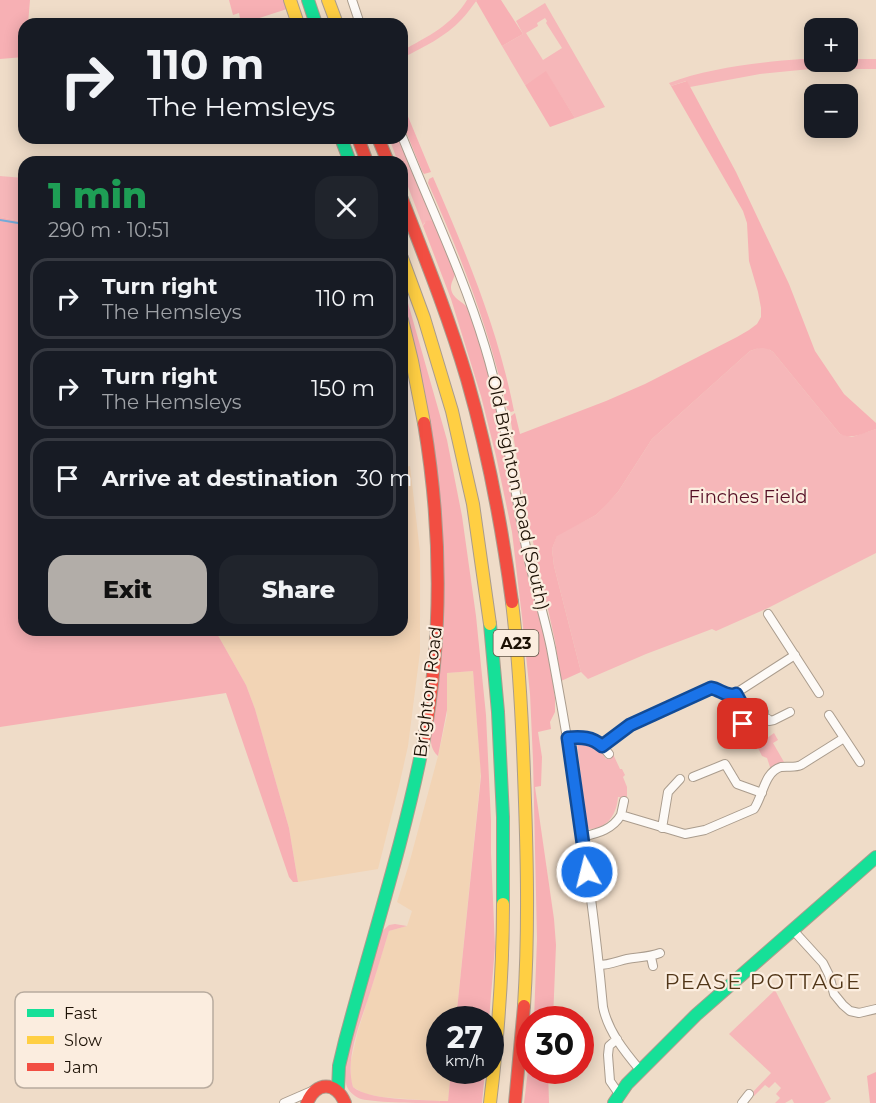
<!DOCTYPE html>
<meta charset="utf-8">
<style>
body{margin:0;font-family:Montserrat,sans-serif;background:#20242c;color:#f1f3f6;height:100vh;display:flex;flex-direction:column;font-size:22px;white-space:nowrap}
*{box-sizing:border-box;margin:0}
p{font-size:20px;color:#9ea1a6}
.icon{flex:none;width:33px;height:33px;fill:none;stroke:currentColor;stroke-width:2;stroke-linecap:round;stroke-linejoin:round}
.map{position:relative;flex:1;overflow:hidden}
.drawer{position:absolute;left:18px;top:156px;width:390px;height:480px;display:flex;flex-direction:column;background:#171b24;border-radius:18px;box-shadow:0 3px 15px #0003}
.drawer>*{flex:none}
.guide{position:absolute;left:18px;top:18px;width:390px;height:126px;border-radius:18px;box-shadow:0 3px 15px #0003;background:#171b24;color:#f1f3f6;overflow:hidden}
.buttons{position:absolute;left:804px;top:18px;display:grid;gap:12px}
.buttons a{display:grid;place-items:center;width:54px;height:54px;border-radius:12px;background:#171b24;box-shadow:0 3px 15px #0003;font-size:30px}
.speed{position:absolute;left:426px;top:1006px;display:flex;gap:12px;font-size:30px;font-weight:700;text-align:center}
.speed>*{display:grid;place-content:center;width:78px;height:78px;border-radius:50%;background:#171b24;box-shadow:0 3px 15px #0003;line-height:1}
.speed small{font-size:15px;font-weight:400}
.speed .limit{border:9px solid #d22;background:#fff;color:#111}
.pin{position:absolute;display:grid;place-items:center;width:51px;height:51px;color:#fff;margin:-26px;border-radius:12px;box-shadow:0 3px 9px #0006}
.me{position:absolute;width:66px;margin:-33px;rotate:352deg;stroke-linejoin:round;filter:drop-shadow(0 0 4px #0008)}
.turn{display:flex;align-items:center;gap:21px;height:126px;padding:0 30px;font-size:27px}
.turn .icon{width:78px;height:78px;stroke-width:2.5}
.turn b{display:block;font-size:42px;line-height:51px}
.round{display:grid;place-items:center;flex:none;width:63px;height:63px;border-radius:18px;background:#20242c}
.head{display:flex;align-items:center;justify-content:space-between;height:102px;padding:0 30px}
h1{font-size:36px;font-weight:800;line-height:45px;color:#1e9e55}
.cta{display:flex;gap:12px;margin-top:auto;padding:12px 30px}
.cta a{flex:1;height:69px;border-radius:18px;background:#b2ada8;color:#111;font-size:24px;font-weight:800;line-height:69px;text-align:center}
.cta a+a{background:#20242c;color:#f1f3f6}
ul{padding:0;list-style:none}
li{display:flex;align-items:center;gap:18px;height:81px;margin:0 12px 9px;padding:0 18px;border:3px solid #363941;border-radius:18px}
li div{flex:1}
li b{display:block;font-size:22px}
li em{font-style:normal}
.map>svg:first-child{display:block}
</style>
<div class="map">
<svg width="876" height="1103" viewBox="0 0 876 1103">
<rect width="100%" height="100%" fill="#efdcc8"/>
<path fill="#f2d4b5" d="M 410,466 L 420,552 L 420,652 L 408,746 L 399,786 L 378,869 L 298,882 L 289,828 L 255,709 L 246,685 L 215,630 L 402,630 L 402,468 Z
M 473,671 L 481,772 L 456,1020 L 440,1020 L 440,1071 L 451,1071 L 448,1102 L 382,1097 L 365,1094 L 353,1087 L 351,1080 L 351,1061 L 358,1031 L 389,931 L 407,926 L 412,911 L 397,902 L 409,864 L 438,756 L 447,715 L 447,673 Z"/>
<path fill="#f6b7b9" fill-rule="evenodd" d="M 467,0 L 477,0 C 472,6 468,13 462,19 C 445,37 424,47 402,58 L 402,51 C 428,36 451,26 467,0 Z
M 545,3 L 605,107 L 575,118 L 546,72 L 525,85 L 502,46 L 523,34 L 516,21 ZM 545,18 L 547,21 L 546,23 L 562,48 L 543,60 L 526,33 L 538,26 L 537,23 Z
M 802,59 L 814,59 L 814,62 L 848,62 L 848,59 L 876,59 L 876,69 L 810,69 L 760,74 L 690,87 L 686,81 L 671,86 L 669,83 C 708,68 760,62 802,59 Z
M 389,138 L 399,138 L 433,221 L 431,220 L 424,223 L 423,226 L 402,171 L 402,162 L 398,162 Z
M 0,176 L 24,178 L 24,222 L 0,217 Z
M 761,347 L 767,348 L 773,352 L 840,434 L 852,437 L 876,429 L 876,553 L 768,608 L 716,631 L 712,629 L 646,654 L 588,679 L 581,672 L 554,566 L 552,549 L 557,535 L 596,515 L 618,492 L 652,439 L 750,351 Z
M 774,733 L 778,740 L 773,743 L 784,762 L 772,768 L 770,767 L 767,758 L 762,756 L 757,746 L 768,740 L 767,738 Z
M 589,741 L 597,746 L 606,759 L 613,754 L 620,769 L 622,769 L 625,775 L 623,777 L 627,787 L 627,798 L 618,797 C 617,813 608,829 589,829 L 587,826 L 577,744 L 579,742 Z
M 395,924 L 407,926 L 389,931 C 382,954 375,977 368,999 C 359,1026 345,1059 353,1087 C 370,1101 417,1099 440,1101 L 439,1103 C 420,1103 378,1103 361,1099 C 356,1097 350,1093 347,1087 C 338,1064 371,962 379,934 L 389,925 Z
M 775,990 L 831,1099 L 824,1103 L 794,1103 L 792,1099 L 785,1103 L 775,1103 L 780,1098 L 776,1094 L 781,1088 L 775,1082 L 769,1088 L 765,1085 L 754,1096 L 752,1093 L 771,1073 L 729,1034 Z"/>
<path fill="#f7b0b4" d="M 0,0 L 30,0 L 28,24 L 24,24 L 24,57 L 0,59 Z
M 229,0 L 284,0 L 287,9 L 241,24 L 239,13 L 233,15 Z
M 477,0 L 501,0 L 523,34 L 502,46 L 476,1 Z
M 546,71 L 575,118 L 550,127 L 525,85 Z
M 687,81 L 736,172 L 789,284 L 815,351 L 844,394 L 876,423 L 876,429 C 864,433 852,440 840,434 L 773,352 C 764,346 760,348 750,351 L 652,439 L 618,492 L 606,505 L 596,515 L 557,536 L 552,549 L 554,566 L 581,672 L 561,681 L 555,641 L 526,510 L 510,417 L 515,413 L 520,434 L 606,401 L 645,384 L 737,337 L 749,330 L 757,324 L 761,317 L 761,308 L 758,292 L 749,261 L 747,223 L 743,211 L 671,86 Z
M 402,102 L 431,172 L 424,174 L 422,171 L 402,122 Z
M 433,177 C 466,253 498,329 514,411 L 511,412 L 507,409 C 490,331 461,256 428,183 L 429,179 Z
M 0,217 L 24,222 L 24,630 L 215,630 L 246,685 L 255,709 L 289,828 L 298,882 L 293,882 L 289,877 L 226,693 L 0,727 Z
M 431,220 L 433,221 L 455,272 C 455,278 451,281 451,287 C 451,299 464,301 469,310 L 492,384 L 550,663 L 555,698 L 555,712 L 550,722 L 551,729 L 538,732 L 542,757 L 541,786 L 535,787 L 554,919 L 556,945 L 553,1020 L 534,1020 L 537,939 L 533,760 L 530,694 L 522,617 L 512,532 L 496,456 L 481,396 L 451,299 L 423,226 L 426,221 Z
M 407,302 L 408,303 L 447,440 L 462,516 L 476,616 L 486,715 L 491,821 L 491,853 L 495,947 L 489,1020 L 456,1020 L 481,776 L 473,671 L 447,673 L 447,710 L 438,756 C 431,750 431,743 430,735 L 442,586 L 403,305 L 404,303 Z
M 529,1062 L 530,1071 L 548,1071 L 549,1103 L 524,1103 Z
M 451,1071 L 485,1071 L 482,1103 L 439,1103 L 440,1101 L 448,1101 Z
M 876,1072 L 876,1103 L 870,1103 L 867,1076 Z"/>
<g fill="none" stroke-linecap="round" stroke-linejoin="round">
<path stroke="#74acda" stroke-width="2" d="M 0,220 L 24,224"/>
<g stroke="#aa9c8d" stroke-width="10">
<path id="street" d="M 352,0 L 360,24
M 402,136 C 430,206 463,274 485,347 C 505,412 512,480 526,547 C 533,581 544,614 551,648 C 573,766 592,887 603,1007 C 608,1031 624,1051 640,1070
M 768,614 L 819,693
M 736,694 L 747,714
M 829,715 L 860,762
M 768,719 L 769,721 L 774,720 L 790,712
M 743,724 L 741,719 L 742,717 L 760,708 L 762,709 L 764,712
M 568,738 C 582,737 592,736 602,746 L 625,728 L 636,722 L 707,689 C 718,686 723,695 733,695 L 795,655
M 731,744 L 746,735 L 746,731
M 602,746 L 609,754
M 693,777 L 725,764 L 737,784 L 762,793
M 621,815 L 624,801
M 662,828 L 668,792 L 680,779
M 582,837 C 598,833 612,830 621,815 L 685,834 L 705,830 L 754,809 C 763,796 764,772 781,767 C 788,766 795,768 801,765 L 844,738
M 792,929 L 823,963 L 829,975 L 834,994 L 843,1005 L 850,1011 L 859,1013 L 876,1009
M 651,957 L 653,966
M 599,965 C 609,965 618,961 627,959 C 639,957 649,957 660,953
M 617,1039 L 609,1046 L 608,1055 L 610,1081 L 619,1094
M 284,1103 L 314,1090
M 742,1103 L 749,1094"/>
</g>
<g stroke="#aa9c8d" stroke-width="14">
<path id="fast" d="M 308,0 L 316,24
M 341,138 L 350,162
M 490,624 L 498,712 L 503,817 L 503,904
M 338,1090 L 339,1066 L 345,1041 C 371,942 403,845 423,744
M 614,1103 L 627,1084 L 696,1015 L 876,857"/>
</g>
<g stroke="#aa9c8d" stroke-width="14">
<path id="slow" d="M 290,0 L 298,24
M 328,0 L 337,24
M 402,258 L 424,318 L 452,411 L 473,504 L 490,624
M 402,320 L 412,361 L 424,423
M 512,602 C 519,659 522,717 524,774 C 527,852 529,929 524,1006
M 490,1103 C 498,1037 503,971 503,904"/>
</g>
<g stroke="#aa9c8d" stroke-width="14">
<path id="jam" d="M 358,138 L 367,162
M 378,138 L 388,162
M 402,199 C 425,258 449,318 467,379 C 488,452 502,527 512,602
M 423,744 C 443,637 442,530 424,423
M 307,1103 C 316,1081 336,1081 345,1103
M 515,1103 L 524,1006"/>
</g>
<use href="#street" stroke="#fdfaf7" stroke-width="8"/>
<use href="#fast" stroke="#16e098" stroke-width="12"/>
<use href="#slow" stroke="#ffcf43" stroke-width="12"/>
<use href="#jam" stroke="#f24e42" stroke-width="12"/>
</g>
<g fill="none" stroke-linecap="round" stroke-linejoin="round">
<g stroke="#114b97" stroke-width="15">
<path id="route" d="M 587,872 L 568,738 C 582,737 592,737 602,746 L 630,725 L 711,688 C 720,689 727,698 736,694 L 747,714 L 741,718 L 743,724"/>
</g>
<use href="#route" stroke="#1a73e8" stroke-width="10"/>
</g>
<g text-anchor="middle" dominant-baseline="central" stroke-width="4.5" stroke-linejoin="round" paint-order="stroke">
<rect fill="#fbeddf" stroke="#5f5346" stroke-width="1.5" x="493.5" y="630" width="45" height="26" rx="4.5"/>
<g font-size="16" font-weight="bold" fill="#1c1105">
<text x="516" y="643">A23</text>
</g>
<g font-size="18" fill="#1c1105" stroke="#fbeddf">
<text transform="translate(518 493) rotate(78)">Old Brighton Road (South)</text>
<text transform="translate(428 692) rotate(-83)">Brighton Road</text>
</g>
<g font-size="18" fill="#550f25" stroke="#fbeddf">
<text x="748" y="497">Finches Field</text>
</g>
<g font-size="21" letter-spacing="1.5" fill="#513618" stroke="#fbeddf">
<text x="763" y="981">PEASE POTTAGE</text>
</g>
</g>
<rect x="15" y="992" width="198" height="96" rx="9" fill="#fbeddf" stroke="#b8ab9e" stroke-width="1.5"/>
<rect x="27" y="1009" width="27" height="8" fill="#16e098"/>
<rect x="27" y="1036" width="27" height="8" fill="#ffcf43"/>
<rect x="27" y="1063" width="27" height="8" fill="#f24e42"/>
<g font-size="16" fill="#1c1105">
<text x="64" y="1019">Fast</text>
<text x="64" y="1046">Slow</text>
<text x="64" y="1073">Jam</text>
</g>
</svg>
<div class="buttons">
<a>+</a>
<a>−</a>
</div>
<div class="speed"><div>27<small>km/h</small></div><div class="limit">30</div></div>
<div class="pin" style="left:743px;top:724px;background:#d93025"><svg class="icon" aria-label="arrive" viewBox="0 0 24 24"><path d="M6 21V4h12l-3 4 3 4H6"/></svg></div>
<svg class="me" style="left:587px;top:872px" viewBox="-20 -20 40 40"><circle r="17" fill="#1a73e8" stroke="#fff" stroke-width="3"/><path d="M0-11L8 9 0 5-8 9z" fill="#fff"/></svg>
<div class="guide">
<div class="turn"><svg class="icon" aria-label="right" viewBox="0 0 24 24"><path d="M7 20v-9h11M14 6l5 5-5 5"/></svg><div><b>110 m</b>The Hemsleys</div></div>
</div>
<section class="drawer">
<div class="head"><div><h1>1 min</h1><p>290 m · 10:51</p></div><a class="round"><svg class="icon" aria-label="close" viewBox="0 0 24 24"><path d="M6 6l12 12M18 6L6 18"/></svg></a></div>
<ul>
<li><svg class="icon" aria-label="right" viewBox="0 0 24 24"><path d="M7 20v-9h11M14 6l5 5-5 5"/></svg><div><b>Turn right</b><p>The Hemsleys</p></div><em>110 m</em></li>
<li><svg class="icon" aria-label="right" viewBox="0 0 24 24"><path d="M7 20v-9h11M14 6l5 5-5 5"/></svg><div><b>Turn right</b><p>The Hemsleys</p></div><em>150 m</em></li>
<li><svg class="icon" aria-label="arrive" viewBox="0 0 24 24"><path d="M6 21V4h12l-3 4 3 4H6"/></svg><div><b>Arrive at destination</b></div><em>30 m</em></li>
</ul>
<div class="cta"><a>Exit</a><a>Share</a></div>
</section>
</div>
